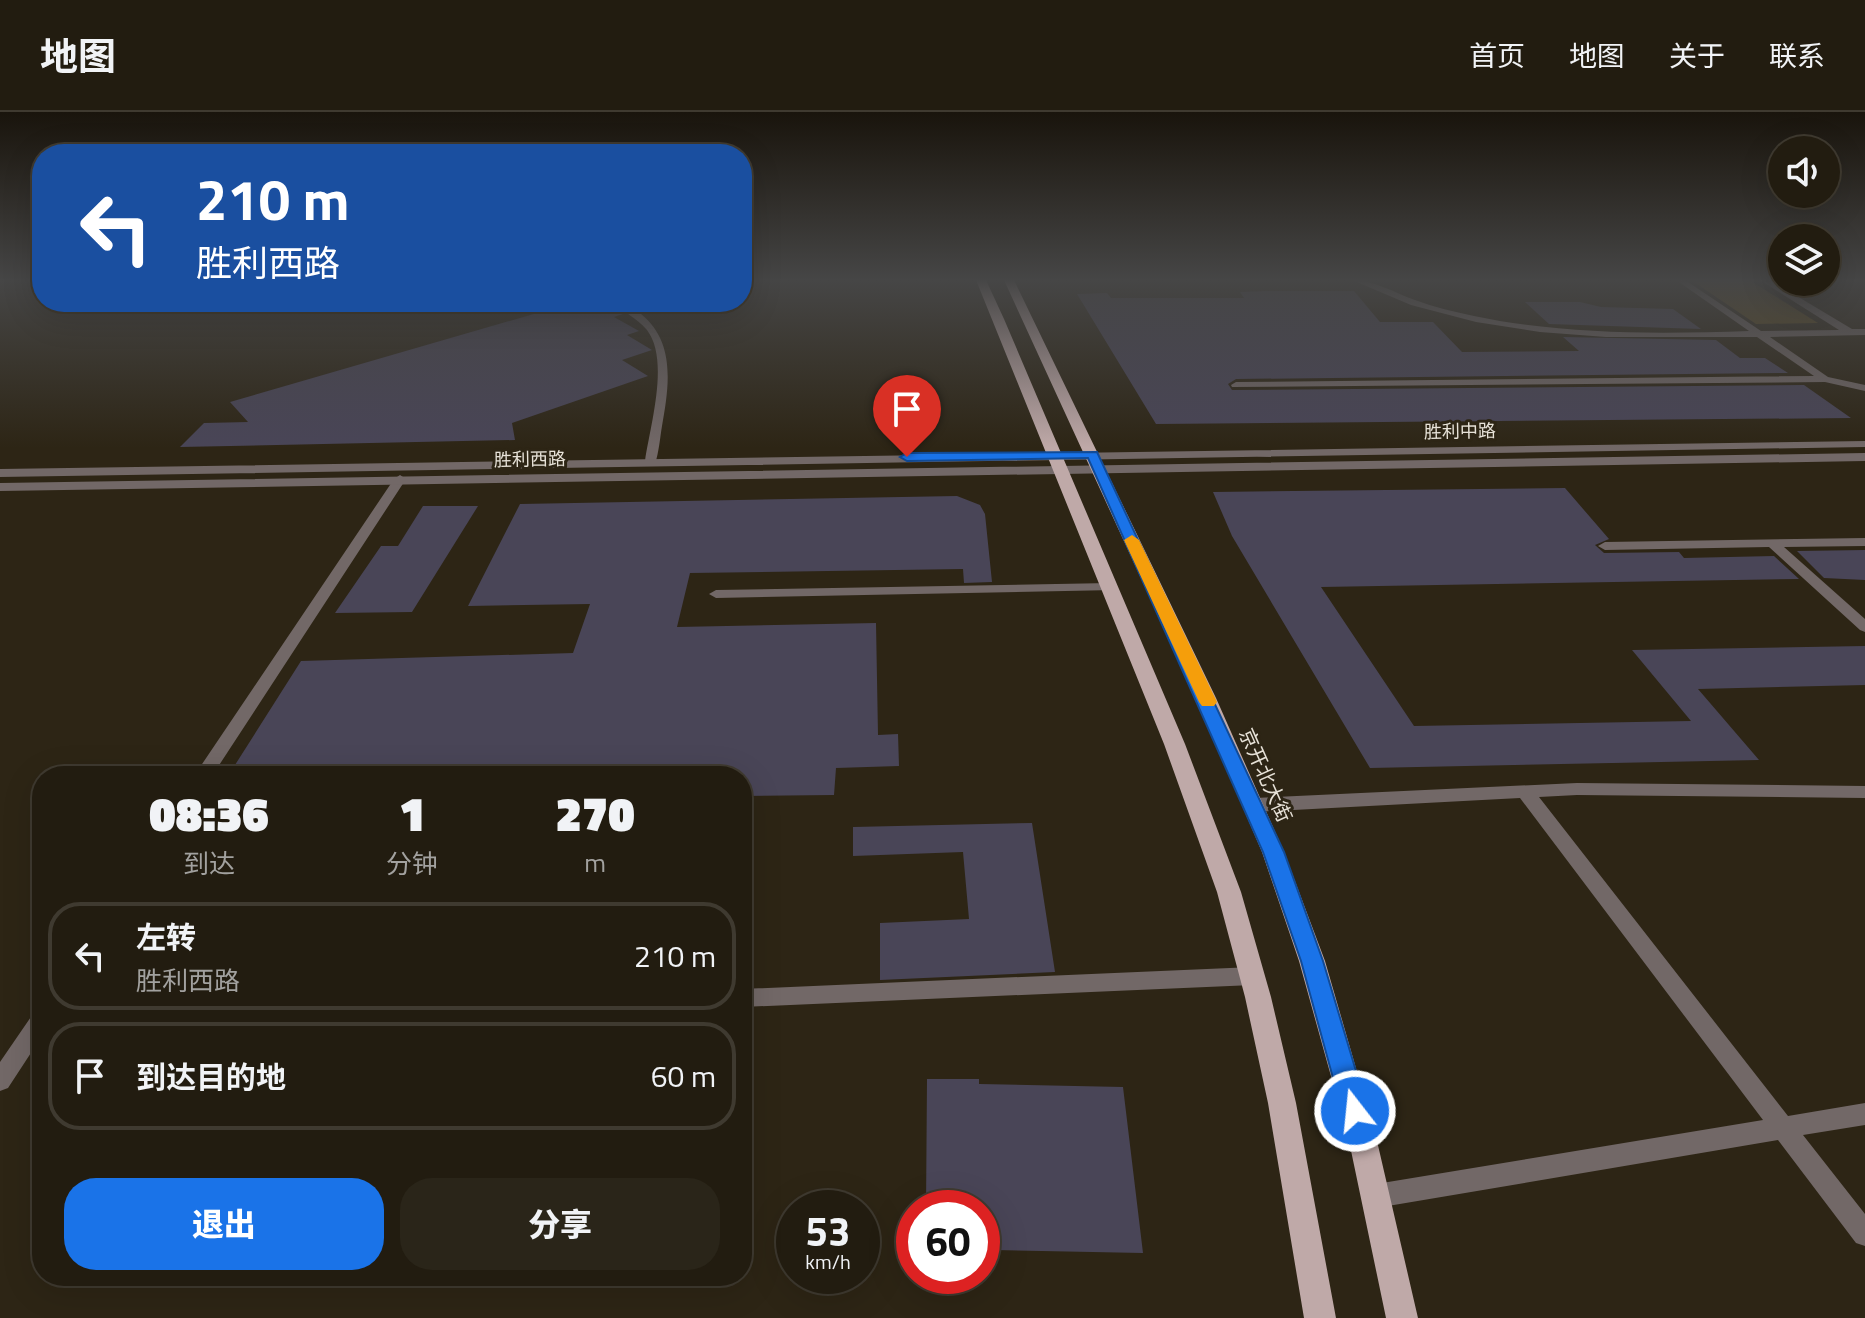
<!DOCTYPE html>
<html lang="zh">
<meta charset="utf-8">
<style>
body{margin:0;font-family:"Titillium Web","Noto Sans SC",sans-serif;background:#2a2519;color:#f1f3f6;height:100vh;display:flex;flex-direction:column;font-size:30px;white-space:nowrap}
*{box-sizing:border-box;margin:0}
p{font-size:26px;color:#a2a19f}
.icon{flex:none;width:44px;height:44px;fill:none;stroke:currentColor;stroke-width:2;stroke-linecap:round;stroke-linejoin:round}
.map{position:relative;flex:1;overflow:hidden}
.panel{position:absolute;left:32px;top:654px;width:720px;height:520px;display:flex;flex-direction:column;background:#221c10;border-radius:32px;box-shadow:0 8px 32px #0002,0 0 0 2px #3f3a30}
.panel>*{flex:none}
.guide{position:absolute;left:32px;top:32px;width:720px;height:168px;border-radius:32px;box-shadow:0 8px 32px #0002,0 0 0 2px #3f3a30;background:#1a4fa0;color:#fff;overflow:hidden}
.fabs{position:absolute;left:1768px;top:24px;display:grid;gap:16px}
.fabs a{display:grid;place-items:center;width:72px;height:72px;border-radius:50%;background:#221c10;box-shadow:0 8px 32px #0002,0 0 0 2px #3f3a30;font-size:40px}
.speed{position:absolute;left:776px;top:1078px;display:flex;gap:16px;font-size:40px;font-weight:700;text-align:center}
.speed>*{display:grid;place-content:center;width:104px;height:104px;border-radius:50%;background:#221c10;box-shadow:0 8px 32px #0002,0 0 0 2px #3f3a30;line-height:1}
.speed small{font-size:20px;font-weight:400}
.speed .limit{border:12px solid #d22;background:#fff;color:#111}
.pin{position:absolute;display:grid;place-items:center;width:68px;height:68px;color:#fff;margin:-82px -34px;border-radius:50% 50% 50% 0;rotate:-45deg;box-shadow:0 0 8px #0007}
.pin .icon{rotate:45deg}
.me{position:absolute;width:88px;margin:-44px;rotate:344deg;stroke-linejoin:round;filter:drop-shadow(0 0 6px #0008)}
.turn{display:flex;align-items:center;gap:28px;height:168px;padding:0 32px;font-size:36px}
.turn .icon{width:104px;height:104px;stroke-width:2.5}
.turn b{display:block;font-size:56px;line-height:68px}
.eta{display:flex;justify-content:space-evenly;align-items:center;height:136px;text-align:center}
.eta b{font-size:48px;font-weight:800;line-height:56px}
.primary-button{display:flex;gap:16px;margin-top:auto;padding:16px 32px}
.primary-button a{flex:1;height:92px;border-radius:32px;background:#1a73e8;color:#fff;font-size:32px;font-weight:800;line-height:92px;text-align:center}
.primary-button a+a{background:#2a2519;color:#f1f3f6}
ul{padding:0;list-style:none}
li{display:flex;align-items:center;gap:24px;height:108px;margin:0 16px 12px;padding:0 16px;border:4px solid #3f3a30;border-radius:32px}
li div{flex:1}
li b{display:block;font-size:30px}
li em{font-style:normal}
header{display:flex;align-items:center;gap:48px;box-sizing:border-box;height:112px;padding:0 40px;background:#221c10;border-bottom:2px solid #3f3a30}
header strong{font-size:38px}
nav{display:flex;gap:44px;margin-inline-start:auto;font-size:28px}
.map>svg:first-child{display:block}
</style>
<header>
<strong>地图</strong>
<nav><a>首页</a><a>地图</a><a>关于</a><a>联系</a></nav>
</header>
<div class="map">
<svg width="1865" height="1206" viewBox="0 0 1865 1206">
<rect width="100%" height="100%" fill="#2d2515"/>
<path fill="#5d4a1a" d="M 1691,168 L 1749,168 L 1818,211 L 1756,212 Z"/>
<path fill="#494557" d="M 1266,179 L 1354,179 L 1380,210 L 1433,210 L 1462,240 L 1579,239 L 1563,225 L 1716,228 L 1740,246 L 1765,246 L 1788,261 L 1236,267 L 1228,272 L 1232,278 L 1804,273 L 1851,306 L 1156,312 L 1077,182 L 1107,181 L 1111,186 L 1244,186 L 1240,180 Z
M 575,190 L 609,190 L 623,202 L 614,205 L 639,219 L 627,223 L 652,238 L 622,248 L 648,264 L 512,311 L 515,328 L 180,335 L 204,311 L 248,310 L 230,290 Z
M 1525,190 L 1580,190 L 1601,195 L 1673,197 L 1701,217 L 1549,212 Z
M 1565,376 L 1609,427 L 1595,433 L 1604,441 L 1679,440 L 1684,446 L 1774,444 L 1799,467 L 1321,475 L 1414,614 L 1691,609 L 1632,538 L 1865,534 L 1865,573 L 1698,577 L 1759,648 L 1370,656 L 1232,424 L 1213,380 Z
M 957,384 L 980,393 L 985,402 L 992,470 L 964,471 L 963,457 L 690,461 L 677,515 L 876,511 L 878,623 L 898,622 L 899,654 L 836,656 L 834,683 L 742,684 L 742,664 L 228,664 L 301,549 L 573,541 L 590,492 L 468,494 L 520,392 Z
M 423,394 L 478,394 L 412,500 L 335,501 L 381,434 L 398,434 Z
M 1865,438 L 1865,468 L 1824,466 L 1797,439 Z
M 1032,711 L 1055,860 L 880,868 L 880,811 L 969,807 L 963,740 L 853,744 L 853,715 Z
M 927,967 L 979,967 L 979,972 L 1123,975 L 1143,1141 L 994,1138 L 994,1125 L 982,1125 L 982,1096 L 926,1096 Z"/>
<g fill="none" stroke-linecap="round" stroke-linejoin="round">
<path fill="#726867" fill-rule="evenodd" d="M 1352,168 C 1374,168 1395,181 1415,188 C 1434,195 1455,200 1474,204 C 1564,223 1658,222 1749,219 L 1676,168 L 1685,168 L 1761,219 L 1839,218 L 1760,168 L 1770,168 L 1852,217 L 1865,217 L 1865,223 L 1770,225 L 1828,265 L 1865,273 L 1865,279 L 1825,270 L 1232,275 L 1231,273 L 1236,270 L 1814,264 L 1757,225 L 1606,225 L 1540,220 L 1476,210 L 1411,193 Z
M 1865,426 L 1865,434 L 1784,435 L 1865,507 L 1865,520 L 1860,518 L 1769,435 L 1605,438 L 1598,434 L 1605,430 Z
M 1110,471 L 1117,475 L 1115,478 L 716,486 L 709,482 L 716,478 Z"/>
<path fill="#726867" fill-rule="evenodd" d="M 612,190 C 624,190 631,195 641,202 C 676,230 669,275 662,314 C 660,326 659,340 655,352 L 651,353 L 645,349 C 650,314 670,248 647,218 C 637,206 623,200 612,190 Z
M 400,363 L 406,367 L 212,664 L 194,664 L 394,367 Z
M 1577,671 L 1865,674 L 1865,686 L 1577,683 L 1539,685 L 1788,1004 L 1865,991 L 1865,1013 L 1803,1023 L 1865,1102 L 1865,1134 L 1856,1131 L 1778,1028 L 1376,1096 L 1368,1092 L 1364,1084 L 1368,1076 L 1376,1072 L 1763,1008 L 1520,686 L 1254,700 L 1248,698 L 1245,693 L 1248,688 L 1254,686 Z
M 1253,855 L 1260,858 L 1263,864 L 1260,870 L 1253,873 L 742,895 L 742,877 Z
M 42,897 L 42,924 L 8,976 L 0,979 L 0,950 L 35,899 Z"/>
<path fill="#726867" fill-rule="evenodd" d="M 1865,329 L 1865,335 L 0,365 L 0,357 Z
M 1865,341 L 1865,349 L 0,379 L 0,371 Z"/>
<path fill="#bfa9a8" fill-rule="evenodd" d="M 976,168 L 986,168 L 1004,207 L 1185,632 L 1241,780 L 1271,885 L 1296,991 L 1336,1206 L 1304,1206 L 1268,991 L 1245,885 L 1217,780 L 1164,632 Z
M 1004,168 L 1014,168 L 1216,586 L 1284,740 L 1325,849 L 1377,1029 L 1418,1206 L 1386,1206 L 1349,1029 L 1299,849 L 1262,740 L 1196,586 Z"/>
</g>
<linearGradient id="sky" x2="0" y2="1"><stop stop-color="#19140c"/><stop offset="0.5" stop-color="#464646"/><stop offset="1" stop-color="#464646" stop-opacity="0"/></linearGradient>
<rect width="1865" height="336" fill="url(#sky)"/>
<path fill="#1a73e8" stroke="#114b97" stroke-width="2" d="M 1097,340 L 1284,740 L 1323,849 L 1368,999 L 1364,1007 L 1355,1011 L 1346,1007 L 1342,999 L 1301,849 L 1263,740 L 1088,346 L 907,349 L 900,345 L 907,341 Z"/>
<path fill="#f59e0b" d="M 1132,423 L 1139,428 L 1217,590 L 1214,594 L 1202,594 L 1199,590 L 1124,428 Z"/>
<g text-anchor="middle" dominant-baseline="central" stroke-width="6" stroke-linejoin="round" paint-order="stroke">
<g font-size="18" fill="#e7e2d8" stroke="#2d2515">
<text transform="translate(1460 319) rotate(-1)">胜利中路</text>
<text transform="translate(530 347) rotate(-1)">胜利西路</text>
</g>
<g font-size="20" fill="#e7e2d8" stroke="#2d2515">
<text transform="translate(1266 663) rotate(66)">京开北大街</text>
</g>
</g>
</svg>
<div class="fabs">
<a><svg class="icon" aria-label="sound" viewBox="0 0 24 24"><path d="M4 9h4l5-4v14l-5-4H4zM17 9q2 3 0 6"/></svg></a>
<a><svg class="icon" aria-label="layers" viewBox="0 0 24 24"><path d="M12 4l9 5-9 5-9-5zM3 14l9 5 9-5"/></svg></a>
</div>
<div class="speed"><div>53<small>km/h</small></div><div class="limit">60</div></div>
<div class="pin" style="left:907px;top:345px;background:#d93025"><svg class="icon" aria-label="arrive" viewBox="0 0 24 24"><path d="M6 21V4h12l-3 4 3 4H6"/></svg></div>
<svg class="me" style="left:1355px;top:999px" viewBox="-20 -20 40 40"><circle r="17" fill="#1a73e8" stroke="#fff" stroke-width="3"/><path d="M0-11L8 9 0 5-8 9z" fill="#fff"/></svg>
<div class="guide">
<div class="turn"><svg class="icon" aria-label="left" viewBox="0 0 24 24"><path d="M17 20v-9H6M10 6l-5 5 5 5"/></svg><div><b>210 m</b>胜利西路</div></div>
</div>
<section class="panel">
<div class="eta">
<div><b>08:36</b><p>到达</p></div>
<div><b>1</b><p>分钟</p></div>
<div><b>270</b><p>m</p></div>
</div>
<ul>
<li><svg class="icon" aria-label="left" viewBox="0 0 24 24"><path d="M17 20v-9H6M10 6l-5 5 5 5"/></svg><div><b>左转</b><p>胜利西路</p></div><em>210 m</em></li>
<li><svg class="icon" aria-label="arrive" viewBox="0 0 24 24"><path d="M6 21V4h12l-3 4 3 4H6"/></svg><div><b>到达目的地</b></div><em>60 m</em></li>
</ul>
<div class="primary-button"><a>退出</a><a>分享</a></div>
</section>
</div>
